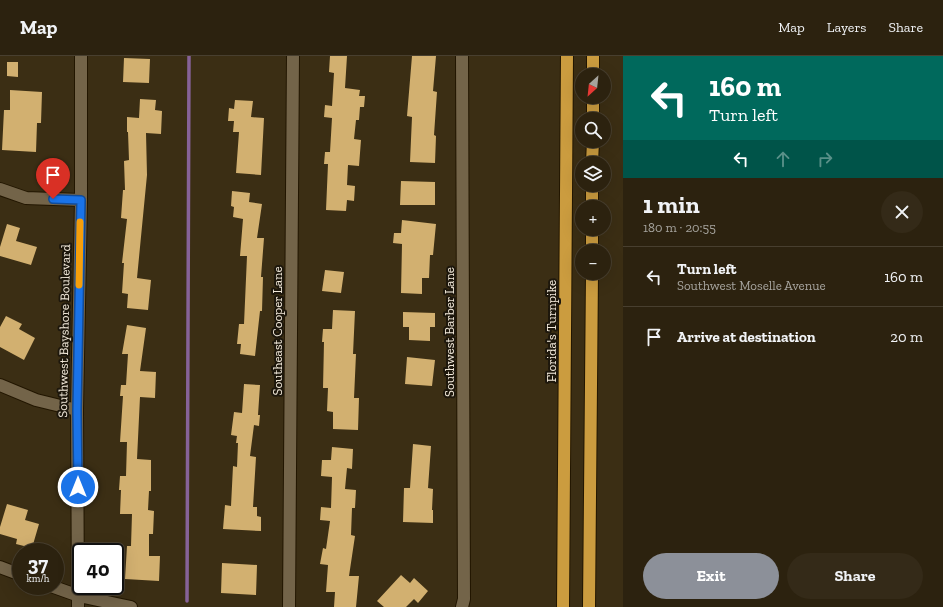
<!DOCTYPE html>
<meta charset="utf-8">
<style>
body{margin:0;font-family:"Zilla Slab",serif;background:#342a18;color:#f1f3f6;height:100vh;display:flex;flex-direction:column;font-size:15px;white-space:nowrap}
*{box-sizing:border-box;margin:0}
p{font-size:13px;color:#a6a49e}
.icon{flex:none;width:22px;height:22px;fill:none;stroke:currentColor;stroke-width:2;stroke-linecap:round;stroke-linejoin:round}
.map{position:relative;flex:1;overflow:hidden}
.drawer{display:flex;flex-direction:column;background:#2c220f;width:320px}
.drawer>*{flex:none}
.hud{background:#00695c;color:#fff;overflow:hidden}
.needle{width:26px;rotate:207deg}
.tools{position:absolute;left:575px;top:12px;display:grid;gap:8px}
.tools a{display:grid;place-items:center;width:36px;height:36px;border-radius:50%;background:#2c220f;box-shadow:0 4px 16px #0002,0 0 0 1px #483f2f;font-size:20px}
.speed{position:absolute;left:12px;top:487px;display:flex;gap:8px;font-size:20px;font-weight:700;text-align:center}
.speed>*{display:grid;place-content:center;width:52px;height:52px;border-radius:50%;background:#2c220f;box-shadow:0 4px 16px #0002,0 0 0 1px #483f2f;line-height:1}
.speed small{font-size:10px;font-weight:400}
.speed .limit{border:2px solid #111;border-radius:6px;background:#fff;color:#111}
.pin{position:absolute;display:grid;place-items:center;width:34px;height:34px;color:#fff;margin:-41px -17px;border-radius:50% 50% 50% 0;rotate:-45deg;box-shadow:0 0 4px #0007}
.pin .icon{rotate:45deg}
.me{position:absolute;width:44px;margin:-22px;rotate:0deg;stroke-linejoin:round;filter:drop-shadow(0 0 3px #0008)}
.turn{display:flex;align-items:center;gap:14px;height:84px;padding:0 20px;font-size:18px}
.turn .icon{width:52px;height:52px;stroke-width:2.5}
.turn b{display:block;font-size:28px;line-height:34px}
.lanes{display:flex;align-items:center;height:38px;padding:0 20px;background:#0003;justify-content:center;gap:20px;direction:ltr}
.lanes .off{opacity:.35}
.round{display:grid;place-items:center;flex:none;width:42px;height:42px;border-radius:21px;background:#342a18}
.overview{display:flex;align-items:center;justify-content:space-between;height:68px;padding:0 20px}
h1{font-size:24px;font-weight:800;line-height:30px}
.cta{display:flex;gap:8px;margin-top:auto;padding:8px 20px}
.cta a{flex:1;height:46px;border-radius:24px;background:#8c9099;color:#fff;font-size:16px;font-weight:800;line-height:46px;text-align:center}
.cta a+a{background:#342a18;color:#f1f3f6}
ul{padding:0;list-style:none}
li{display:flex;align-items:center;gap:12px;height:60px;padding:0 20px;border-top:1px solid #483f2f}
li div{flex:1}
li b{display:block;font-size:15px}
li em{font-style:normal}
header{display:flex;align-items:center;gap:24px;box-sizing:border-box;height:56px;padding:0 20px;background:#2c220f;border-bottom:1px solid #483f2f}
header strong{font-size:19px}
nav{display:flex;gap:22px;margin-inline-start:auto;font-size:14px}
main{display:flex;flex:1;min-height:0}
.map>svg:first-child{display:block}
</style>
<header>
<strong>Map</strong>
<nav><a>Map</a><a>Layers</a><a>Share</a></nav>
</header>
<main>
<div class="map">
<svg width="623" height="551" viewBox="0 0 623 551">
<rect width="100%" height="100%" fill="#3b2e14"/>
<g fill="none" stroke-linecap="round" stroke-linejoin="round">
<path stroke="#866298" stroke-width="3.5" d="M 187,545 L 189,0"/>
</g>
<path fill="#d2b070" d="M 330,0 L 347,0 L 345,32 L 360,34 L 359,40 L 365,40 L 364,51 L 360,51 L 359,64 L 356,64 L 354,83 L 361,84 L 359,110 L 348,109 L 347,129 L 355,130 L 354,145 L 347,144 L 346,155 L 326,154 L 328,108 L 324,108 L 325,96 L 330,96 L 332,62 L 324,61 L 325,49 L 332,50 L 334,17 L 329,16 Z
M 412,0 L 436,0 L 433,35 L 437,36 L 434,79 L 436,80 L 435,107 L 410,106 L 412,61 L 407,60 Z
M 124,2 L 150,3 L 149,27 L 123,26 Z
M 7,6 L 18,6 L 18,21 L 7,20 Z
M 10,34 L 42,36 L 41,67 L 37,67 L 36,96 L 2,94 L 4,54 L 10,54 Z
M 140,43 L 156,44 L 155,54 L 162,55 L 161,78 L 146,77 L 147,119 L 137,222 L 151,224 L 148,254 L 127,252 L 128,238 L 122,237 L 124,207 L 122,207 L 127,163 L 121,162 L 123,134 L 125,134 L 124,105 L 129,104 L 128,76 L 127,76 L 127,61 L 139,62 Z
M 235,44 L 253,45 L 251,61 L 264,62 L 261,119 L 236,117 L 239,76 L 233,76 L 234,65 L 228,65 L 229,52 L 234,53 Z
M 401,125 L 435,126 L 435,149 L 400,149 Z
M 232,135 L 250,137 L 249,146 L 262,148 L 257,182 L 264,182 L 261,221 L 263,221 L 262,255 L 260,255 L 255,300 L 240,298 L 241,288 L 237,288 L 239,268 L 244,268 L 247,200 L 240,200 L 243,163 L 233,161 L 234,151 L 231,150 Z
M 402,164 L 436,168 L 433,199 L 430,199 L 429,222 L 422,222 L 422,238 L 401,237 L 402,188 L 393,187 L 394,177 L 401,177 Z
M 7,168 L 20,172 L 16,185 L 37,191 L 31,209 L 0,200 L 0,191 Z
M 325,214 L 344,216 L 341,237 L 322,235 Z
M 333,254 L 355,255 L 353,298 L 356,298 L 354,342 L 359,342 L 358,374 L 333,373 L 333,356 L 327,355 L 328,332 L 323,332 L 324,286 L 322,286 L 323,273 L 332,273 Z
M 403,256 L 435,257 L 435,271 L 430,271 L 430,285 L 409,284 L 409,271 L 403,271 Z
M 6,260 L 22,268 L 19,273 L 35,282 L 24,304 L 0,291 L 0,271 Z
M 127,269 L 146,272 L 140,315 L 156,316 L 155,342 L 140,341 L 137,403 L 151,404 L 151,435 L 149,435 L 148,454 L 154,455 L 153,478 L 149,478 L 149,500 L 160,500 L 159,525 L 125,523 L 127,490 L 131,490 L 132,458 L 120,458 L 121,434 L 119,434 L 120,420 L 126,420 L 127,386 L 120,386 L 123,340 L 120,340 L 121,329 L 126,329 L 128,298 L 122,298 Z
M 407,301 L 435,304 L 432,330 L 405,328 Z
M 244,328 L 260,329 L 258,359 L 260,359 L 259,370 L 254,369 L 250,400 L 256,401 L 253,451 L 257,451 L 257,460 L 261,461 L 261,475 L 223,473 L 225,449 L 231,450 L 233,410 L 237,411 L 238,387 L 236,387 L 237,380 L 231,379 L 234,356 L 242,357 Z
M 413,388 L 431,390 L 428,432 L 433,433 L 432,454 L 433,454 L 433,467 L 403,466 L 404,432 L 410,432 Z
M 332,391 L 353,393 L 352,413 L 347,412 L 345,433 L 356,434 L 355,452 L 352,452 L 351,479 L 355,480 L 349,520 L 359,520 L 356,551 L 334,551 L 335,536 L 326,536 L 328,509 L 320,508 L 323,492 L 326,493 L 330,465 L 320,464 L 321,451 L 331,452 L 332,421 L 321,420 L 322,404 L 331,404 Z
M 7,448 L 28,454 L 25,464 L 39,468 L 32,492 L 16,488 L 17,483 L 0,478 L 0,471 Z
M 222,507 L 257,509 L 256,539 L 221,537 Z
M 401,519 L 410,527 L 414,522 L 428,535 L 418,547 L 414,543 L 406,551 L 384,551 L 377,545 Z"/>
<g fill="none" stroke-linecap="round" stroke-linejoin="round">
<g stroke="#221600" stroke-width="14">
<path id="minor" d="M 0,133 L 26,142 L 81,144
M 0,329 L 36,344 L 77,354
M 0,511 L 21,519
M 51,530 L 79,540 L 131,551
M 78,551 L 77,354 L 81,144 L 81,0
M 289,551 L 293,0
M 462,551 L 464,543 L 462,0"/>
</g>
<g stroke="#221600" stroke-width="14">
<path id="highway" d="M 593,19 L 593,0
M 593,63 L 593,41
M 592,107 L 593,85
M 592,151 L 592,129
M 592,195 L 592,173
M 563,551 L 567,0
M 589,551 L 592,217"/>
</g>
<use href="#minor" stroke="#736449" stroke-width="12"/>
<use href="#highway" stroke="#cb9c3f" stroke-width="12"/>
</g>
<g fill="none" stroke-linecap="round" stroke-linejoin="round">
<g stroke="#114b97" stroke-width="10">
<path id="route" d="M 53,143 L 81,144 L 77,354 L 78,431"/>
</g>
<use href="#route" stroke="#1a73e8" stroke-width="7"/>
<path stroke="#f59e0b" stroke-width="7" d="M 79,229 L 80,166"/>
</g>
<g text-anchor="middle" dominant-baseline="central" stroke-width="4" stroke-linejoin="round" paint-order="stroke">
<g font-size="13" fill="#f3eadb" stroke="#1d170c">
<text transform="translate(64 275) rotate(-89)">Southwest Bayshore Boulevard</text>
<text transform="translate(277 275) rotate(-90)">Southeast Cooper Lane</text>
<text transform="translate(551 275) rotate(-90)">Florida's Turnpike</text>
<text transform="translate(449 276) rotate(-90)">Southwest Barber Lane</text>
</g>
</g>
</svg>
<div class="tools">
<a><svg class="needle" viewBox="-14 -14 28 28"><path d="M0-13l5 13h-10z" fill="#e53935"/><path d="M0 13l5-13h-10z" fill="#a6a49e"/></svg></a>
<a><svg class="icon" aria-label="search" viewBox="0 0 24 24"><circle cx="10" cy="10" r="6"/><path d="M15 15l6 6"/></svg></a>
<a><svg class="icon" aria-label="layers" viewBox="0 0 24 24"><path d="M12 4l9 5-9 5-9-5zM3 14l9 5 9-5"/></svg></a>
<a>+</a>
<a>−</a>
</div>
<div class="speed"><div>37<small>km/h</small></div><div class="limit">40</div></div>
<div class="pin" style="left:53px;top:143px;background:#d93025"><svg class="icon" aria-label="arrive" viewBox="0 0 24 24"><path d="M6 21V4h12l-3 4 3 4H6"/></svg></div>
<svg class="me" style="left:78px;top:431px" viewBox="-20 -20 40 40"><circle r="17" fill="#1a73e8" stroke="#fff" stroke-width="3"/><path d="M0-11L8 9 0 5-8 9z" fill="#fff"/></svg>
</div>
<section class="drawer">
<div class="hud">
<div class="turn"><svg class="icon" aria-label="left" viewBox="0 0 24 24"><path d="M17 20v-9H6M10 6l-5 5 5 5"/></svg><div><b>160 m</b>Turn left</div></div>
<div class="lanes"><svg class="icon" aria-label="left" viewBox="0 0 24 24"><path d="M17 20v-9H6M10 6l-5 5 5 5"/></svg><svg class="icon off" aria-label="ahead" viewBox="0 0 24 24"><path d="M12 20V5M6 11l6-6 6 6"/></svg><svg class="icon off" aria-label="right" viewBox="0 0 24 24"><path d="M7 20v-9h11M14 6l5 5-5 5"/></svg></div>
</div>
<div class="overview"><div><h1>1 min</h1><p>180 m · 20:55</p></div><a class="round"><svg class="icon" aria-label="close" viewBox="0 0 24 24"><path d="M6 6l12 12M18 6L6 18"/></svg></a></div>
<ul>
<li><svg class="icon" aria-label="left" viewBox="0 0 24 24"><path d="M17 20v-9H6M10 6l-5 5 5 5"/></svg><div><b>Turn left</b><p>Southwest Moselle Avenue</p></div><em>160 m</em></li>
<li><svg class="icon" aria-label="arrive" viewBox="0 0 24 24"><path d="M6 21V4h12l-3 4 3 4H6"/></svg><div><b>Arrive at destination</b></div><em>20 m</em></li>
</ul>
<div class="cta"><a>Exit</a><a>Share</a></div>
</section>
</main>
